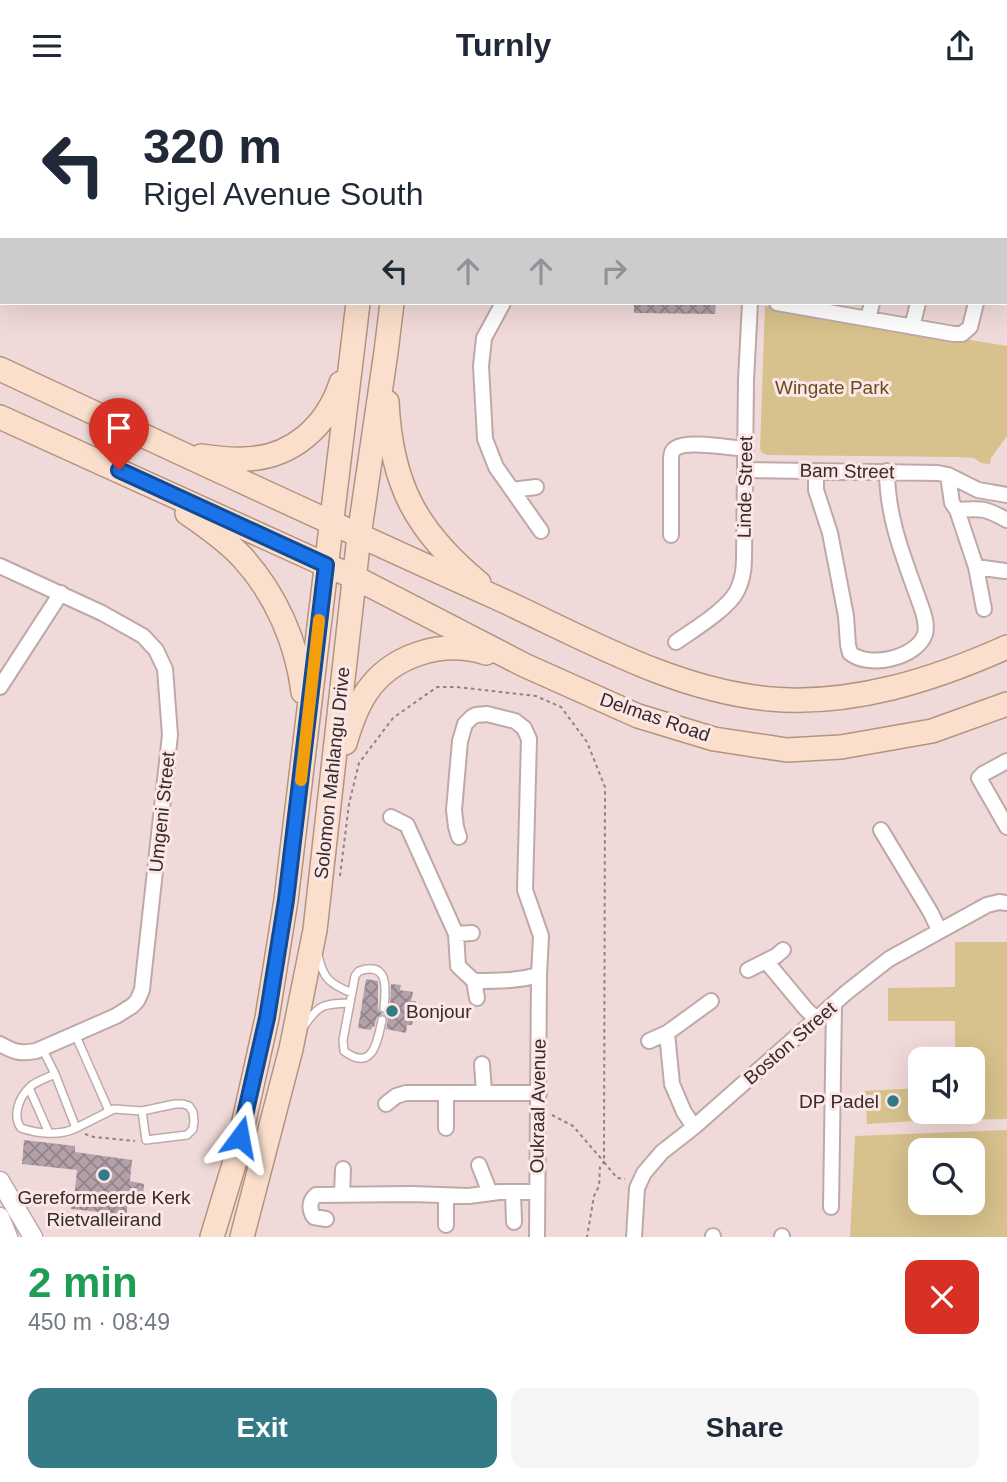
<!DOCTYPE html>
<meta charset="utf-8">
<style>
body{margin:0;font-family:Helvetica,sans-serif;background:#f6f6f7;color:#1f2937;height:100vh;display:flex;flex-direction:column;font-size:26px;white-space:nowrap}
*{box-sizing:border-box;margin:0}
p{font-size:23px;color:#747a83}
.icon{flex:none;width:38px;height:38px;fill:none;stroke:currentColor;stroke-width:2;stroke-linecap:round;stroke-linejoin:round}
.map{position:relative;height:1146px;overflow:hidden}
.panel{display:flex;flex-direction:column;background:#fff;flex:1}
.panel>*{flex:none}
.hud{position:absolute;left:0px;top:0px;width:1008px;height:214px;box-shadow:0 7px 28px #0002;background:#fff;color:#1f2937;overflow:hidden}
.fabs{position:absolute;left:908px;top:956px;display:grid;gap:14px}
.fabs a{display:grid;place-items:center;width:77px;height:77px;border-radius:14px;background:#fff;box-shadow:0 7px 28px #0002;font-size:35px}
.pin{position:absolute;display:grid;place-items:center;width:60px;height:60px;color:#fff;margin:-72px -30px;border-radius:50% 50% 50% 0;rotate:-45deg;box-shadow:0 0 7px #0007}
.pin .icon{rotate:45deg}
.me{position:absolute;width:77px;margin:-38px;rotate:13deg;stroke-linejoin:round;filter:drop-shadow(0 0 5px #0008)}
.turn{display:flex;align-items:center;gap:24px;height:147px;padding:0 28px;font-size:32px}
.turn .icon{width:91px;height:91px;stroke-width:2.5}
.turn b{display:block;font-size:49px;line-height:60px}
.lanes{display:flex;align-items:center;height:66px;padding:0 28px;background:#0003;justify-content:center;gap:35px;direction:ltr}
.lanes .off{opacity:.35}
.round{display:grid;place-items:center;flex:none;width:74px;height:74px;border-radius:14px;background:#f6f6f7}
.headline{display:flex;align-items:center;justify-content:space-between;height:119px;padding:0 28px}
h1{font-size:42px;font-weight:800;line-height:52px;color:#1e9e55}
.button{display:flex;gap:14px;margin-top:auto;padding:14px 28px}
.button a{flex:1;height:80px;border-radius:14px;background:#347a87;color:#fff;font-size:28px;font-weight:800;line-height:80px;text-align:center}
.button a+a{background:#f6f6f7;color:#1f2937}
header{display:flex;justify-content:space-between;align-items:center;height:91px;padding:0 28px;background:#fff;font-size:32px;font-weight:800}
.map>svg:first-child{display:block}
</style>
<header><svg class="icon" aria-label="menu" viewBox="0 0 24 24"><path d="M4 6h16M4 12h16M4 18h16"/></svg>Turnly<svg class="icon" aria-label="share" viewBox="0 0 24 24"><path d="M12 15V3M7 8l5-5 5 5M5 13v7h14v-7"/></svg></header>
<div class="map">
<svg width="1007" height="1146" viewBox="0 0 1007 1146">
<defs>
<pattern id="building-cross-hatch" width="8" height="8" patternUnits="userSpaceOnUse" patternTransform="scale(1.75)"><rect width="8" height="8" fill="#b3a1a9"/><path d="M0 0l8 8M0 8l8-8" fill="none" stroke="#92838a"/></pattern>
</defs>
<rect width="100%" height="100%" fill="#f0dad9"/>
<path fill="#d7c18c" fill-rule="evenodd" d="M 765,215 L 1007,255 L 1007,345 L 991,367 L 990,373 L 981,372 L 974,367 L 958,366 L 767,364 L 762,362 L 760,358 Z
M 955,851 L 1007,851 L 1007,1028 L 956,1029 L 956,1020 L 973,1020 L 973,968 L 955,968 L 955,930 L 888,930 L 888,897 L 955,896 Z
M 920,997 L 920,1020 L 931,1020 L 931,1029 L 867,1033 L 865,1000 Z
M 1007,1039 L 1007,1146 L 850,1146 L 855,1045 ZM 920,1059 L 973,1059 L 973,1111 L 920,1111 Z"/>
<path fill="url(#building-cross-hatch)" d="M 634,212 L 716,212 L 715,223 L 634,222 Z
M 366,888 L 378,890 L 378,917 L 379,920 L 383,923 L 387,922 L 390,918 L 391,893 L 401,894 L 400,899 L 413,901 L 411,910 L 416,910 L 412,934 L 407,934 L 406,942 L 386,938 L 388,928 L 383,923 L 377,926 L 374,936 L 372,936 L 371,939 L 358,937 Z
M 24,1049 L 75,1055 L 75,1061 L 132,1069 L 130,1090 L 144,1093 L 143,1108 L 141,1109 L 128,1108 L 126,1128 L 109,1126 L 110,1122 L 71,1118 L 72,1108 L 74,1108 L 77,1079 L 22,1073 Z"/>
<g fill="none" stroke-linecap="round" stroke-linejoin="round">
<g stroke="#bea9a8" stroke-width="10">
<path id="service" d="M 318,864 C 323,888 330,893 352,902
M 382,929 C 378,949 373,982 344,960 L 343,949 L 355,885 L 359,880 C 389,870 386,898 384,917
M 304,935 C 319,913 324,913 349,912
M 75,943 L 109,1020
M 42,957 L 55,983 C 47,987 36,990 30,996 C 19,1006 12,1025 21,1037 C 38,1043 60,1045 76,1037 L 55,983
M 29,997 L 49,1042
M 76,1037 L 114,1018 L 142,1020 L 175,1013 L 183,1013 L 189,1015 L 193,1021 L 194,1030 L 193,1038 L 187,1044 L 146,1049 L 142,1020"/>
</g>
<g stroke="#bea9a8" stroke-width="18">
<path id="minor" d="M 1006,103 L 1007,103
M 503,212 L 484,247 L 481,275 L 485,348 L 496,376 L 541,440
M 777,212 L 954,243 L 962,243 L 970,236 L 976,212
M 868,228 L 872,212
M 912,236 L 918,212
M 746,379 L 938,382 L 948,384 L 978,399 L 1007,404
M 816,380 L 816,399 L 830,442 L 846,525 L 848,554 L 850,562 C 869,578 917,567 925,543 C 927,535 925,528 923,521 C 907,474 887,431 887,380
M 948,384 L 952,412 L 957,419 L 976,476 L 984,518
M 512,399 L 536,396
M 957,419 C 982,417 985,417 1007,429
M 671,444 L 671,367 C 672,362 671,360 676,357 C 688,349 730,357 746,358
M 0,475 L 102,522 L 143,545 L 156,559 L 165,578 L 170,644 L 143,889 L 142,899 L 137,910 L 132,915 L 116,925 L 36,960 C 20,963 14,961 0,953
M 976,476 L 1005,480
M 676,551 C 693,539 728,518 737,500 C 742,490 744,479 744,468 L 746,289 L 750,212
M 0,596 L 61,502
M 1007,670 L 983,683 L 979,687 L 1007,736
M 391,726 L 407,734 L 456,843 L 458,875 L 474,890 C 497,890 517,890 539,884
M 881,739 L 931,822 L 939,839
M 459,746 L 456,736 L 454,719 L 460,650 L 465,633 L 472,626 L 476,624 L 487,623 L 515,630 L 524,637 L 529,648 L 525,799 L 541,845 L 539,884 L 537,1146
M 456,843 L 472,842
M 766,870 L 776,865 L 783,859
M 748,879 L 766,870 L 805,917 L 816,928
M 474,890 L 477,907
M 667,942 L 672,993 L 684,1021 L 694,1036
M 649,950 L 667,942 L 711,910
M 482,973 L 484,1001
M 386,1013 L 396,1005 L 406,1002 L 539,1002
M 446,1037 L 446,1002
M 479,1074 L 490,1102
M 513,1101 L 514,1131
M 342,1103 L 343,1078
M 446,1105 L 446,1134
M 831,1116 L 834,913
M 326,1128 L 314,1126 C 309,1119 309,1110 316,1104 L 412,1103 L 469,1105 L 499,1101 L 537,1101
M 782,1145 L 782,1146
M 634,1146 L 637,1097 L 644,1082 L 662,1061 L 694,1036 L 847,901 L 889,868 L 987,814 L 999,811 L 1007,812
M 713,1146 L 713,1145"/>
</g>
<g stroke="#bea9a8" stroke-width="21">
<path id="tertiary" d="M 0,1090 L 33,1146
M 0,1126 L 8,1146"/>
</g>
<g stroke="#b4937f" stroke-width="26">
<path id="primary" d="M 384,2 L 384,0
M 416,2 L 416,0
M 0,278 C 165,355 330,432 495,506 C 583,546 672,599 770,608 C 852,615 933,589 1007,556
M 387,311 C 391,393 416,440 479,492
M 0,326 L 326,474 L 354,486 L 524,574 L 638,625 L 714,648 L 787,659 L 841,656 L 932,640 L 1007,613
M 201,365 C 215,367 230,369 245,368 C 292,367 327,335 341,292
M 187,422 C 206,435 226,449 242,466 C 276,503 297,552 303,601
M 345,652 C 350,635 356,617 366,602 C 391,564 443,548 486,562
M 212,1146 L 235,1070 L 267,927 L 286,809 L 358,212
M 242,1146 L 291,958 L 315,839 L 359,445 L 386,261 L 392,212"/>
</g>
<path stroke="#928282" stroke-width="2" stroke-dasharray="3.5 3.5" stroke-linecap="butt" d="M 340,785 L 349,713 L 359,672 L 393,627 L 437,596 L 457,596 L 536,605 L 561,616 L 587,651 L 605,696 L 604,1071 L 617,1087 L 625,1088
M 552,1024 L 573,1035 L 604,1071 L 600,1076 L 599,1095 L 594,1105 L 587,1146
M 85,1043 L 94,1046 L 135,1050"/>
<use href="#service" stroke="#fff" stroke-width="7"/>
<use href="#minor" stroke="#fff" stroke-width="14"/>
<use href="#tertiary" stroke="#fff" stroke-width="18"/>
<use href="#primary" stroke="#fbdfcd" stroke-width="23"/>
</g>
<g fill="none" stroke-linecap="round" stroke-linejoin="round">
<g stroke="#114b97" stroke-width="18">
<path id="route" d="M 119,379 L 326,474 L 286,809 L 267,927 L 240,1046"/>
</g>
<use href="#route" stroke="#1a73e8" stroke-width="12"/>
<path stroke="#f59e0b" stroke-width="12" d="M 301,689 L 319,529"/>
</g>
<g fill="#347a87" stroke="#fde7e6" stroke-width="2.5">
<circle cx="392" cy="920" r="7"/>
<circle cx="893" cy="1010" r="7"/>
<circle cx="104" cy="1084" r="7"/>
</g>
<g text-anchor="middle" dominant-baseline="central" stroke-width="6" stroke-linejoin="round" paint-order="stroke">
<g font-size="19" fill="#635021" stroke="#fde7e6">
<text x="832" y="296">Wingate Park</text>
</g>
<g font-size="19" fill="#352c2c" stroke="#fde7e6">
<text transform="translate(847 380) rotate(1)">Bam Street</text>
<text transform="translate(745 396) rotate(-89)">Linde Street</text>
<text transform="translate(655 626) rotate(19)">Delmas Road</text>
<text transform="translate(332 682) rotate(-84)">Solomon Mahlangu Drive</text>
<text transform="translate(162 721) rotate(-84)">Umgeni Street</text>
<text transform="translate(790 952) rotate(-41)">Boston Street</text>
<text transform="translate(538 1015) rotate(-89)">Oukraal Avenue</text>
</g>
<g font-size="19" fill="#352c2c" stroke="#fde7e6" text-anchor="start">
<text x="406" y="920">Bonjour</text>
<text x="879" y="1010" text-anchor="end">DP Padel</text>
<text x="104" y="1106" text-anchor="middle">Gereformeerde Kerk<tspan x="104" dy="22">Rietvalleirand</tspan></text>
</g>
</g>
</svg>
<div class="fabs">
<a><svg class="icon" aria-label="sound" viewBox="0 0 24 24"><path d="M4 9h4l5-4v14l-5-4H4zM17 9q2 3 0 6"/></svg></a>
<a><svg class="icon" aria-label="search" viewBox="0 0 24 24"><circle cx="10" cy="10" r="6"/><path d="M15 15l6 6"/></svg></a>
</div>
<div class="pin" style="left:119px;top:379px;background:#d93025"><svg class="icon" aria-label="arrive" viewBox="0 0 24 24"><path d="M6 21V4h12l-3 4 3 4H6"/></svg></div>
<svg class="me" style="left:240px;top:1046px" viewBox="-20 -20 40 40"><path d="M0-17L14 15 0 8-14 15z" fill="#1a73e8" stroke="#fff" stroke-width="4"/></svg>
<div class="hud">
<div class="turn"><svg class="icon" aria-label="left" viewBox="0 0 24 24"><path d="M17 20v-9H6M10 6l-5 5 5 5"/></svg><div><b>320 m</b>Rigel Avenue South</div></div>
<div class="lanes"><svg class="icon" aria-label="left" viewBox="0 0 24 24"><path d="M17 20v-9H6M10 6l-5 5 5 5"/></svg><svg class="icon off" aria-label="ahead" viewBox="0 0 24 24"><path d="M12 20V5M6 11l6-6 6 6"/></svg><svg class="icon off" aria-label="ahead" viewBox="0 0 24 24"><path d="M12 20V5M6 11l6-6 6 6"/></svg><svg class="icon off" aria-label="right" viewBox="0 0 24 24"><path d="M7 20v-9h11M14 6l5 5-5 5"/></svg></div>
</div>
</div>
<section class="panel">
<div class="headline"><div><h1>2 min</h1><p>450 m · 08:49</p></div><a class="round" style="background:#d93025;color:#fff"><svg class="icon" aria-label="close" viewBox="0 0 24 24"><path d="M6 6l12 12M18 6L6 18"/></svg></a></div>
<div class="button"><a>Exit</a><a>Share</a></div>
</section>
